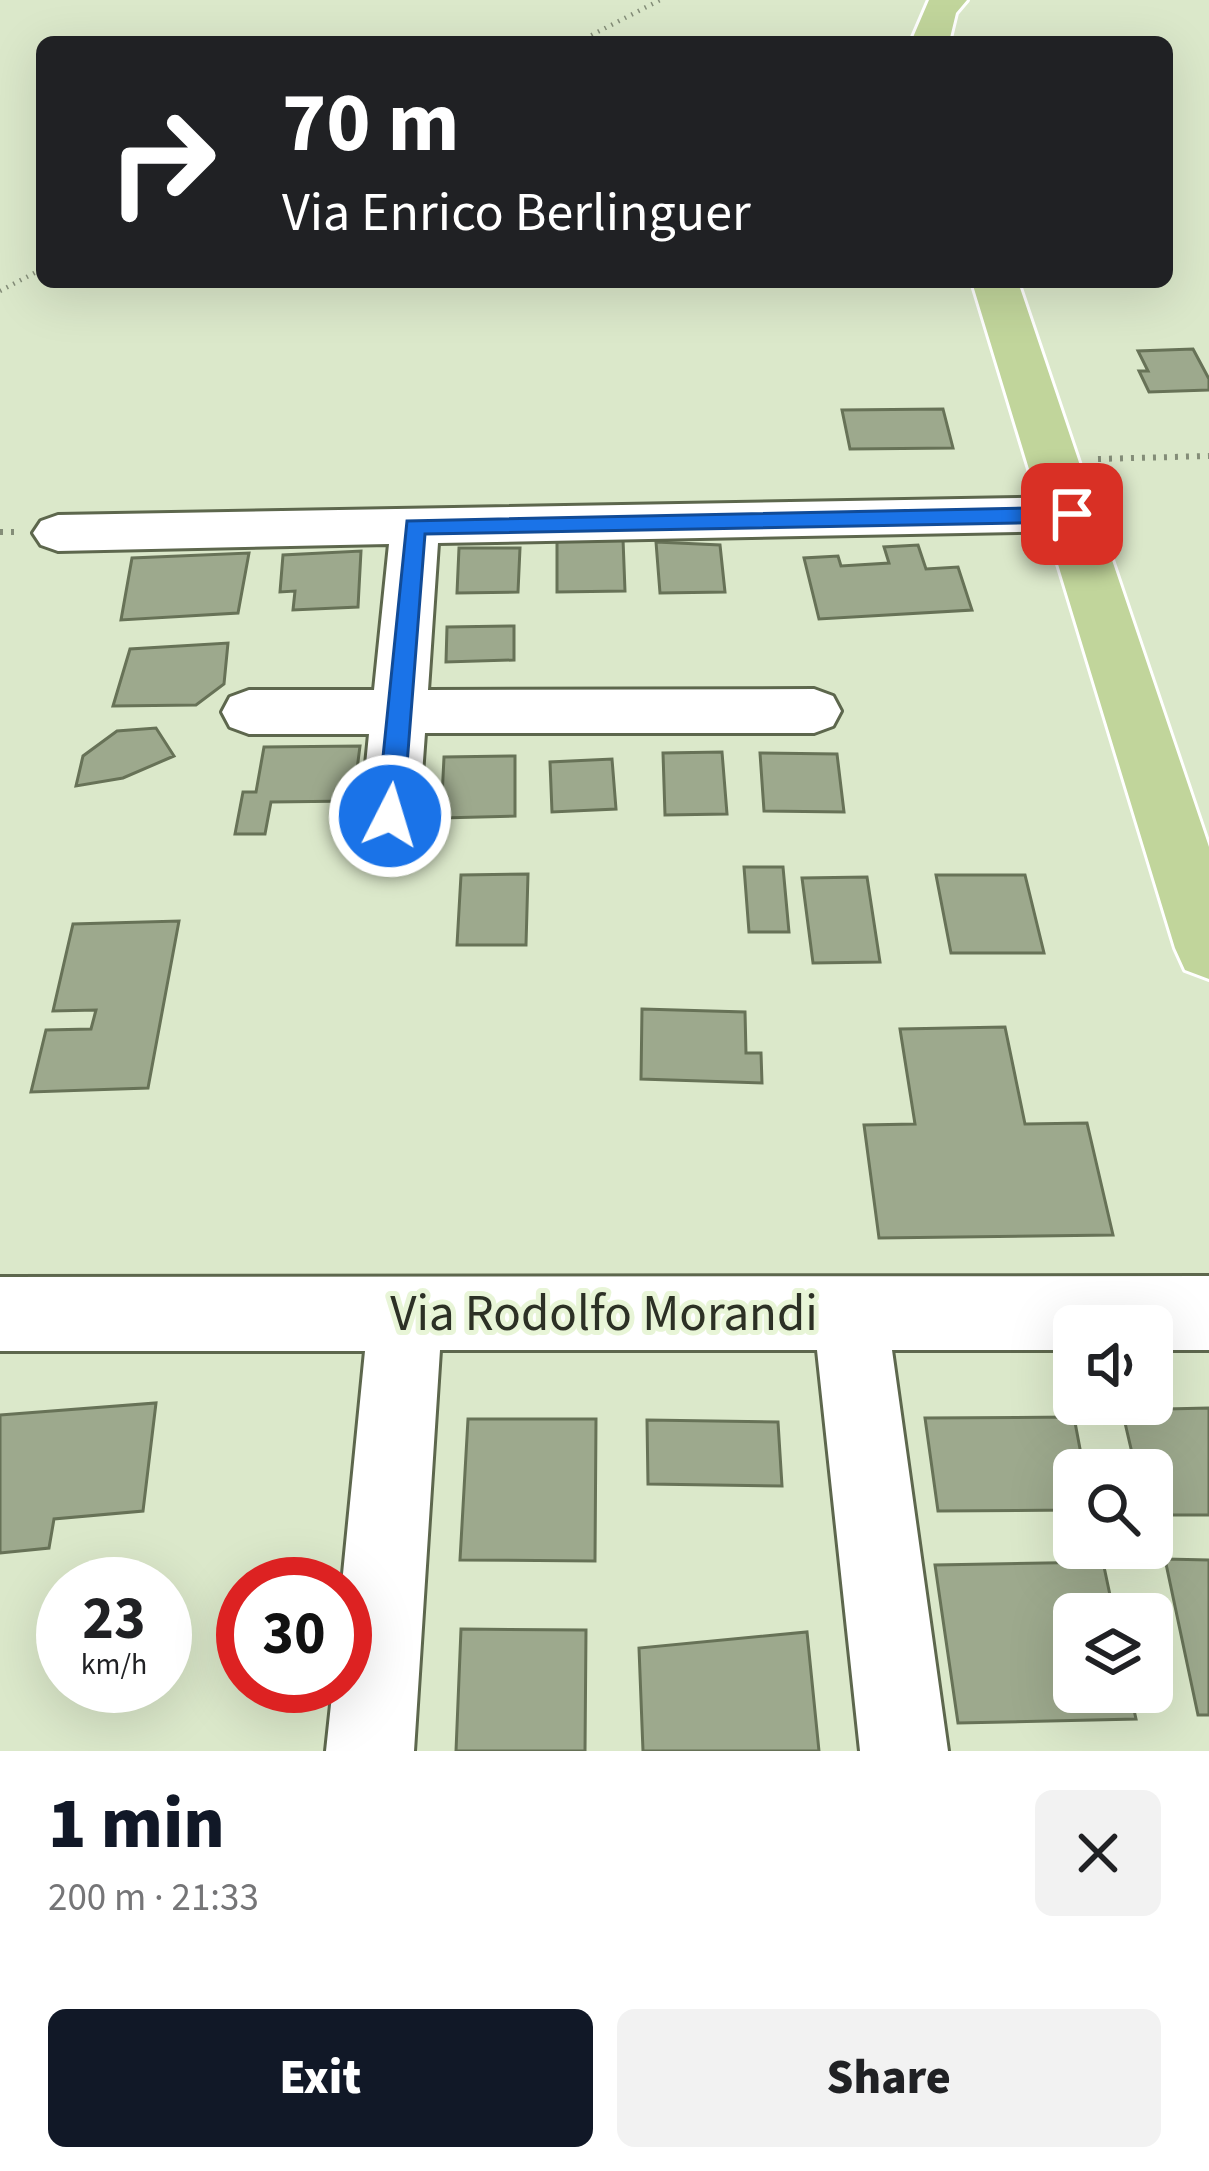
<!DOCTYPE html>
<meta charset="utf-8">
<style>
body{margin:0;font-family:"Source Sans 3",sans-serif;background:#f2f2f2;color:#202124;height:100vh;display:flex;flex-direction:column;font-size:45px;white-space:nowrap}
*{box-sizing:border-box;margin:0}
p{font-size:39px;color:#757577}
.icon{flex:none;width:66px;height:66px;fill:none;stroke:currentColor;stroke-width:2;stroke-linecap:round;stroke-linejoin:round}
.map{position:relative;height:1751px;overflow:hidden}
.drawer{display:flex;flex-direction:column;background:#fff;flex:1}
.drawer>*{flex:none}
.hud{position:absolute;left:36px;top:36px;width:1137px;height:252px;border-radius:18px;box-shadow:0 12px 48px #0002;background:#202124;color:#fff;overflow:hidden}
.fabs{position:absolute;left:1053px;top:1305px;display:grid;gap:24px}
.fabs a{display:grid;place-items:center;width:120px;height:120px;border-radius:18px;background:#fff;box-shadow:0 12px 48px #0002;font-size:60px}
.speed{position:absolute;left:36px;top:1557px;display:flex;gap:24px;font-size:60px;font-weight:700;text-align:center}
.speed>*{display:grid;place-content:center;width:156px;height:156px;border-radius:50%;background:#fff;box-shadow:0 12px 48px #0002;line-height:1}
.speed small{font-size:30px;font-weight:400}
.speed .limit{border:18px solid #d22;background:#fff;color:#111}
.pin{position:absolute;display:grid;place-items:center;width:102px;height:102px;color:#fff;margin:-51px;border-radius:24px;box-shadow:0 6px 18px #0006}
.me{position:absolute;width:132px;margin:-66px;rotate:5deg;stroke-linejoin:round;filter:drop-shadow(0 0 9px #0008)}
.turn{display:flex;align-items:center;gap:42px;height:252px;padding:0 48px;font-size:54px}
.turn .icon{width:156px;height:156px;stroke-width:2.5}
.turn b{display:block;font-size:84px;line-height:102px}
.round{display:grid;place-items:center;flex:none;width:126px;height:126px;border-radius:18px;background:#f2f2f2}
.head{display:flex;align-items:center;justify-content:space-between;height:204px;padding:0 48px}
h1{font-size:72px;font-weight:800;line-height:90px;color:#111827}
.primary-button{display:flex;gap:24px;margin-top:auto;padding:24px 48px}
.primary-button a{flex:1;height:138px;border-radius:18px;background:#111827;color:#fff;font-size:48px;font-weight:800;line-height:138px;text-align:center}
.primary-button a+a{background:#f2f2f2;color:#202124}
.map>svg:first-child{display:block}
</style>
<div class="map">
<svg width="1209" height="1751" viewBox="0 0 1209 1751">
<rect width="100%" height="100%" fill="#dbe8ca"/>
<path fill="#9da98d" stroke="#677257" stroke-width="3" d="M 1193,349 L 1209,379 L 1209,390 L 1149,392 L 1139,371 L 1148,371 L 1138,351 Z
M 943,409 L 953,448 L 850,449 L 842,410 Z
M 623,539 L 625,591 L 557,592 L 557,540 Z
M 656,542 L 720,545 L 725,592 L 660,593 Z
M 918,545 L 926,569 L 958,567 L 972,610 L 819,619 L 804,558 L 838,556 L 841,566 L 889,563 L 884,547 Z
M 459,548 L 520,548 L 518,592 L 457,593 Z
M 361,551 L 358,607 L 293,610 L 295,591 L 280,592 L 283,555 Z
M 249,553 L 238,613 L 121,620 L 132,558 Z
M 514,626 L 514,660 L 446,662 L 447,627 Z
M 228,643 L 224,684 L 196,705 L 113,706 L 130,649 Z
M 156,728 L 174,756 L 123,778 L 76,786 L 83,756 L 117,731 Z
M 360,746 L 353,801 L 271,802 L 265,834 L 235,834 L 243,792 L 256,792 L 264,747 Z
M 722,752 L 727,814 L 665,815 L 663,753 Z
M 760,753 L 837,754 L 844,812 L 764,811 Z
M 515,756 L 515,816 L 441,818 L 444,757 Z
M 612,759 L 616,809 L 552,812 L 550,762 Z
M 744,867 L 783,867 L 789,932 L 749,932 Z
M 528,874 L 526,945 L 457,945 L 461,875 Z
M 936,875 L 1025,875 L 1044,953 L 951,953 Z
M 867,877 L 880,962 L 813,963 L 802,878 Z
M 179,921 L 148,1088 L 31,1092 L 46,1030 L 91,1029 L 96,1010 L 53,1011 L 73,924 Z
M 642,1009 L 745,1012 L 746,1053 L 761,1053 L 762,1083 L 641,1079 Z
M 1005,1027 L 1025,1124 L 1087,1123 L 1113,1235 L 879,1238 L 864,1125 L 915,1124 L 900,1029 Z
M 156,1403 L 143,1511 L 54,1519 L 49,1548 L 0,1553 L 0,1415 Z
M 1209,1408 L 1209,1515 L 1152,1515 L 1152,1470 L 1136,1470 L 1122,1410 Z
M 1074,1417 L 1084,1470 L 1074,1470 L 1074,1510 L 938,1511 L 925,1418 Z
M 468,1419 L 596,1419 L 595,1561 L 460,1560 Z
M 647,1420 L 778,1422 L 782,1486 L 648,1484 Z
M 1165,1559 L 1209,1560 L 1209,1715 L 1198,1715 Z
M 1103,1562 L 1114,1614 L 1074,1614 L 1074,1692 L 1130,1692 L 1136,1719 L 958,1723 L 935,1565 Z
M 461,1629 L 586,1630 L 585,1751 L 456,1751 Z
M 807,1632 L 819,1751 L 643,1751 L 639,1648 Z"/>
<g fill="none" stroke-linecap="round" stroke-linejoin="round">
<g stroke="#5d674d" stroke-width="6">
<path id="minor" d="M 1072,497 L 1089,502 L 1096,514 L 1089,526 L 1072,531 L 438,543 L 428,690 L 814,689 L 833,696 L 841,711 L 833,726 L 814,733 L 425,733 L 419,816 L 411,833 L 390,840 L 369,833 L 361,816 L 369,734 L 249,734 L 230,727 L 222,712 L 230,697 L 249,690 L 374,690 L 389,544 L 58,551 L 41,545 L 33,533 L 41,521 L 58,515 Z
M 1209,1276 L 1209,1350 L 1152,1350 L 1152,1326 L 1074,1326 L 1074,1350 L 892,1350 L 948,1751 L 860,1751 L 817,1350 L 440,1350 L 414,1751 L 326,1751 L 333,1686 L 345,1686 L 342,1584 L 365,1351 L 0,1351 L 0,1277 Z"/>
</g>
<g stroke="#fff" stroke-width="6">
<path id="major" d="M 929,0 L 967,0 L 956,13 L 949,42 L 911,42 Z
M 972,282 L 1018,282 L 1209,847 L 1209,979 L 1185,970 L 1175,948 Z"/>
</g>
<path stroke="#848d78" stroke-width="4.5" stroke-dasharray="1.5 6" stroke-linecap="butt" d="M 578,42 L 660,0
M 0,291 L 42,269"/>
<path stroke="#848d78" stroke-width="6" stroke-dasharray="3 8" stroke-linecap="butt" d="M 1098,459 L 1209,456
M 0,532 L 22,532"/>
<use href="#minor" fill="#fff" fill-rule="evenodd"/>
<use href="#major" fill="#c1d59b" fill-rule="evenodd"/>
</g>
<path fill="#1a73e8" stroke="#114b97" stroke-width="3" d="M 1072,507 L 1083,514 L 1072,522 L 425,534 L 403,816 L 390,827 L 377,816 L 407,521 Z"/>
<g text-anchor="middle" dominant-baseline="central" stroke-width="10" stroke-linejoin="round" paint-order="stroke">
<g font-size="51" fill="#2c3025" stroke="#e8f5d7">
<text x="604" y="1314">Via Rodolfo Morandi</text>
</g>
</g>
</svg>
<div class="fabs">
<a><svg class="icon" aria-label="sound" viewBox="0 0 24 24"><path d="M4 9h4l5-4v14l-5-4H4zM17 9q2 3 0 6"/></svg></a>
<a><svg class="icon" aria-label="search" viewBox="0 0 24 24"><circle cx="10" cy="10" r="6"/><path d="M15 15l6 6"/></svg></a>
<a><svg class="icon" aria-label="layers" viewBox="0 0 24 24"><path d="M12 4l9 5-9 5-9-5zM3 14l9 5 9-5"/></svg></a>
</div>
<div class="speed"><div>23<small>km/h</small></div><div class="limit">30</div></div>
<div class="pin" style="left:1072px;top:514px;background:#d93025"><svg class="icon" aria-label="arrive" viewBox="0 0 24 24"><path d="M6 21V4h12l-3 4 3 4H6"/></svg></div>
<svg class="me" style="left:390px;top:816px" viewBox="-20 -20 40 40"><circle r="17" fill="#1a73e8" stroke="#fff" stroke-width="3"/><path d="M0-11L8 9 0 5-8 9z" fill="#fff"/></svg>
<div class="hud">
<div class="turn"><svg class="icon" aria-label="right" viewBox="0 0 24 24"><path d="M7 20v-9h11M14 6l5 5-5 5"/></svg><div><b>70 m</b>Via Enrico Berlinguer</div></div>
</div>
</div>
<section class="drawer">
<div class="head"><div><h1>1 min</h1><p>200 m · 21:33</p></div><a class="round"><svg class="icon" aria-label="close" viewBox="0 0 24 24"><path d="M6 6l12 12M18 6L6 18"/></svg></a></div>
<div class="primary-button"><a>Exit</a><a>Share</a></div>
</section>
